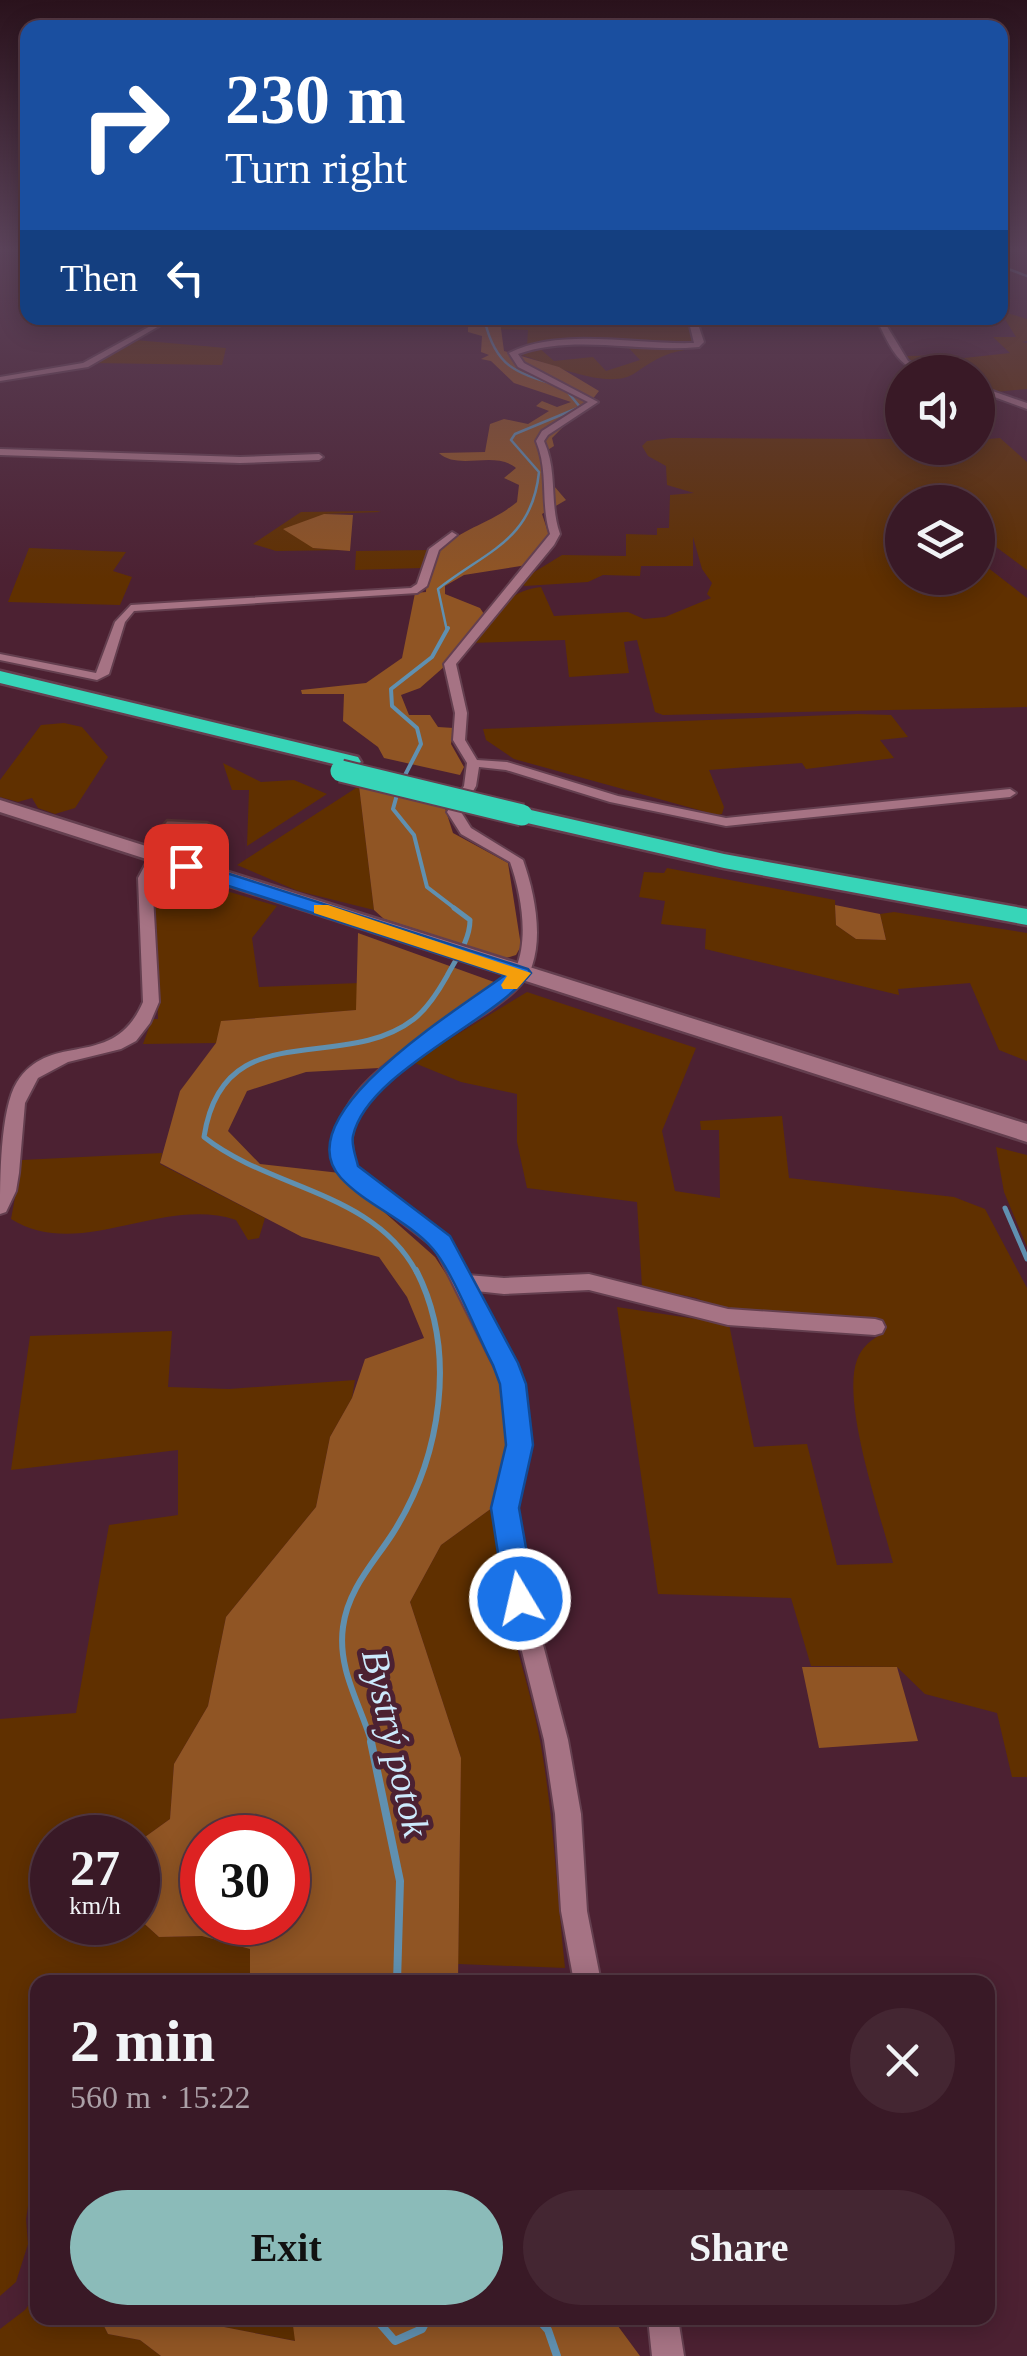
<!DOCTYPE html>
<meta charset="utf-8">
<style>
body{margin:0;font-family:"Times New Roman",serif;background:#442632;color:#f1f3f6;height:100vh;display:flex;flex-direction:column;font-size:38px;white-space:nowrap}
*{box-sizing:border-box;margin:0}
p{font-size:32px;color:#aba0a7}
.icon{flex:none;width:55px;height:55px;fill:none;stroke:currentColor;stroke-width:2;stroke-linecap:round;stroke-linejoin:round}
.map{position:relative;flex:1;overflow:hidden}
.details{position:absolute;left:30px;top:1975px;width:965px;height:350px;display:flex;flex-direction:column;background:#391926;border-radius:20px;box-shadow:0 5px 25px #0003,0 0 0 2px #533843}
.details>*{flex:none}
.top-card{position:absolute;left:20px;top:20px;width:988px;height:305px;border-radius:20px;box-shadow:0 5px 25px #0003,0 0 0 2px #533843;background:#1a4fa0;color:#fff;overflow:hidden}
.fabs{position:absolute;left:885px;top:355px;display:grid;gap:20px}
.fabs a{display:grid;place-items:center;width:110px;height:110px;border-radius:50%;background:#391926;box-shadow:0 5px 25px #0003,0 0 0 2px #533843;font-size:50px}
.speed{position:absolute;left:30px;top:1815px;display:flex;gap:20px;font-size:50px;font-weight:700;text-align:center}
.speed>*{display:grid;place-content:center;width:130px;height:130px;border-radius:50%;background:#391926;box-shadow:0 5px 25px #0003,0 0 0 2px #533843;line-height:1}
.speed small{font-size:25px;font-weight:400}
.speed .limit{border:15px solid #d22;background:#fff;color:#111}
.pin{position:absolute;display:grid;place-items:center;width:85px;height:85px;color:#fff;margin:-42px;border-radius:20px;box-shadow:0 5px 15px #0006}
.me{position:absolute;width:110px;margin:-55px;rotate:351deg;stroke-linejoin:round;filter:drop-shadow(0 0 8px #0008)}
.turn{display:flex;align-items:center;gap:35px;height:210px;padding:0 40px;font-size:45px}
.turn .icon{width:130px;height:130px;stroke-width:2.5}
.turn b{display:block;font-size:70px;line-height:85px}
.then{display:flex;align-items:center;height:95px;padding:0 40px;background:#0003;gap:20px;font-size:38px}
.round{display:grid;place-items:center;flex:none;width:105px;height:105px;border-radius:52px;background:#442632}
.head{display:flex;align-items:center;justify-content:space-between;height:170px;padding:0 40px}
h1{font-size:60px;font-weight:700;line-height:75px}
.primary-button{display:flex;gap:20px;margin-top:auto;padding:20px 40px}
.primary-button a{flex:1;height:115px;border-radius:60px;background:#8bbbb9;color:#111;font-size:40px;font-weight:700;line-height:115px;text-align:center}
.primary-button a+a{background:#442632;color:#f1f3f6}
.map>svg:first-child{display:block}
</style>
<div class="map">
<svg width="1027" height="2356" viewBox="0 0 1027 2356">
<rect width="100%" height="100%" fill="#4c2132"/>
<path fill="#603000" d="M 1000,311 L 1027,319 L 1027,341 L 1022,342 L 1027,343 L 1027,389 L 996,392 L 978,386 L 978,372 L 929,372 L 905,356 L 962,355 L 930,357 L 942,366 L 965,361 L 964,358 L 1010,353 L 993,337 L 1016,337 Z
M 506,318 L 595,318 L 595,323 L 603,324 L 605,318 L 688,318 L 694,342 L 527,346 L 528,330 L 499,329 L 500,321 Z
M 135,340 L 226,348 L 222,365 L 92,363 Z
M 626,345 L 685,350 C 664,353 651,362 635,373 C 608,392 546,362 518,354 L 538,347 L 554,361 L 593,357 L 606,371 L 640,360 Z
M 671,438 L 902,439 L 902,448 L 978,448 L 978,440 L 1000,438 L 1027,462 L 1027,570 L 988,541 L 978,541 L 978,502 L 902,502 L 902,578 L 978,578 L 978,560 L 1027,598 L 1027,707 L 663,715 L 655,712 L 637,640 L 624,642 L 629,673 L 569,677 L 565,640 L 470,643 C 492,616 505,591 541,587 L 554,616 L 628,612 L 644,619 L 665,617 L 711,598 L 707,594 L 712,583 L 702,569 L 693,537 L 693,566 L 641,566 L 640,576 L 603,575 L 588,582 L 525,586 L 518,582 L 562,555 L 626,556 L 626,534 L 657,535 L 657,528 L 669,528 L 670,495 L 694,493 L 667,485 L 666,466 L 648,456 L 642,446 L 647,441 Z
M 301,512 L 377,511 L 381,512 L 324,514 L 313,548 L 349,550 L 276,551 L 253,544 Z
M 29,548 L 126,552 L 113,571 L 132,577 L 120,605 L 8,602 Z
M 429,550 L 422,568 L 355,570 L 356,551 Z
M 858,714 L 891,715 L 908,737 L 880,740 L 894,758 L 806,769 L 802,763 L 709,770 L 724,807 L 722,814 L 717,815 L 514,759 L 486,740 L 483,729 Z
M 64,723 L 82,727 L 108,757 L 75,808 L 55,814 L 38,808 L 32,798 L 18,802 L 0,797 L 0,780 L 41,725 Z
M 223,763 L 261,782 L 294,780 L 327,794 L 247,846 L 249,790 L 232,790 Z
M 359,786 L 374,910 L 298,891 L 237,865 Z
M 667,868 L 835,900 L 836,925 L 856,939 L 886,940 L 880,914 L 894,912 L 1027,933 L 1027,1061 L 999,1050 L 970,983 L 898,989 L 899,995 L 705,949 L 706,929 L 661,924 L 665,901 L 639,897 L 644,872 L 664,873 Z
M 162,872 L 277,906 L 252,938 L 259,987 L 359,983 L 357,1010 L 222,1021 L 216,1043 L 143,1044 L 152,1019 L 158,1019 L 154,883 Z
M 527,992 L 696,1048 L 662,1131 L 675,1191 L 720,1198 L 719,1130 L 701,1130 L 700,1121 L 782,1116 L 789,1178 L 954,1197 L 985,1209 L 1027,1288 L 1027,1777 L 1012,1777 L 997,1713 L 925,1694 L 897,1667 L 811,1666 L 791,1598 L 658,1594 L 617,1307 L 729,1324 L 754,1447 L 807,1444 L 837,1565 L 893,1563 C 881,1516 841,1403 857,1360 C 862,1346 872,1339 884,1333 L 884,1328 L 718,1308 L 696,1298 L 642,1287 L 637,1202 L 527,1188 L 517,1142 L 517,1094 L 461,1082 L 412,1062 Z
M 996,1147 L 1027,1155 L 1027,1247 L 1004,1192 Z
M 162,1153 L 160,1164 L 265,1218 L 259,1238 L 248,1240 L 236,1220 C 162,1195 80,1262 11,1219 L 22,1160 Z
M 172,1331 L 168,1387 L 229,1389 L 355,1380 L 352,1398 L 330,1437 L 316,1507 L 226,1617 L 208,1706 L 174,1764 L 170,1819 L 138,1842 L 138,1838 L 52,1838 L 52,1922 L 138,1922 L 138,1918 L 159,1937 L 202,1936 L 251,1949 L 250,1982 L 38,1982 L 38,2143 L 26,2219 L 28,2244 L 16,2282 L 0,2296 L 0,1719 L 76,1713 L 109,1525 L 178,1515 L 178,1450 L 11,1470 L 30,1336 Z
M 496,1505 C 490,1586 528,1668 541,1746 C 554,1819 557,1895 565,1968 L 458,1964 L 461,1758 L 410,1602 L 441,1545 Z
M 37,2293 L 38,2318 L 100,2318 L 108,2334 L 140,2340 L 161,2356 L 0,2356 L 0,2329 L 25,2310 Z
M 178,2318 L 292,2318 L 296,2341 Z"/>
<path fill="#905524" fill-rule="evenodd" d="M 463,318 L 506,318 L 500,321 L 504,351 L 559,367 L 599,391 L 588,405 L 560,421 L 564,426 L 552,438 L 554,446 L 543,453 L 548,479 L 566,500 L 542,514 L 549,535 L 527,565 L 464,575 L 445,586 L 445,594 L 480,608 L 484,614 L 445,666 L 420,688 L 401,695 L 409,715 L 430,715 L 438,727 L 454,728 L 451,744 L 464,767 L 460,775 L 384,758 L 378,747 L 343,721 L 344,694 L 302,694 L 301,690 L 366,683 L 402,658 L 415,593 L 426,592 C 431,529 477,535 517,502 L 519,485 L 504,478 L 516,468 C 495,450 458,471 439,453 L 485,452 L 490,424 L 504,419 L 528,424 L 549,411 L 536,406 L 542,401 L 557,407 L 571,402 L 514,383 L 491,361 L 481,359 L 489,355 L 481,352 L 482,336 L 468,332 L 468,319 Z
M 324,514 L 353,515 L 350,551 L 313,548 L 283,529 Z
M 359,786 L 445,808 L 453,833 L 508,863 L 521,946 L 516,955 L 506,958 L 384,919 L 374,910 Z
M 835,905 L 880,914 L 886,940 L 856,939 L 836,925 Z
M 358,933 L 494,982 L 379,1068 L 306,1072 L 247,1091 L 228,1131 L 260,1164 L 340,1173 L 435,1257 L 469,1309 L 501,1383 L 508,1446 L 496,1505 L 441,1545 L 410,1602 L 461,1758 L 458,1982 L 250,1982 L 250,1949 L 202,1936 L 159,1937 L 138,1918 L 138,1842 L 170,1819 L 174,1764 L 208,1706 L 226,1617 L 316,1507 L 330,1437 L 352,1398 L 365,1359 L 424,1338 L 407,1297 L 379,1257 L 302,1237 L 160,1163 L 180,1091 L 216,1043 L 221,1021 L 356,1010 ZM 202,1838 L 288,1838 L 288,1922 L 202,1922 Z
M 802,1667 L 897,1667 L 918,1741 L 819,1748 Z
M 100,2318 L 178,2318 L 295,2341 L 292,2318 L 612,2318 L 640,2356 L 161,2356 L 140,2340 L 108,2334 Z"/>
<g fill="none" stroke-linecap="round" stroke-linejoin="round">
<path stroke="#6090b0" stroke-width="2.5" d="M 1000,266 L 1027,276
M 490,318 L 485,322 C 496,366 514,372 556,385
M 447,631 L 438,589 C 486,551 532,541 539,472 L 511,440 L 515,434 L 580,407 L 566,390"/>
<path stroke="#6090b0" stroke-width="4" d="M 402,781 L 421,744 L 417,728 L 392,706 L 391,689 L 432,657 L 448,628
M 398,791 L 393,809 L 414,835 L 427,887 L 457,910"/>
<path stroke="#6090b0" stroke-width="5" d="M 1005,1208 L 1027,1259
M 417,1273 C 374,1191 271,1190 204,1137 C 223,1012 342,1075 414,1019 C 428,1008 438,992 447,976 C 456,959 470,940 470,920 L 454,908"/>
<path stroke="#6090b0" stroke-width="6" d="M 372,1744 C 361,1705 337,1670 343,1627 C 348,1589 373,1564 393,1533 C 441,1457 458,1352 416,1270"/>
<path stroke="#6090b0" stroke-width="8" d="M 371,1742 L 400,1881 L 397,1982
M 375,2318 L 395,2341 L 422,2329 L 428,2318
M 537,2318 L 548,2330 L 557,2356"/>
<g stroke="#643f4f" stroke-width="4">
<path id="street" d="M 165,318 L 173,318 L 88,367 L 0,381 L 0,377 L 83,363 Z
M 688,318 L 696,318 L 704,342 L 699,347 C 638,353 576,334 518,354 L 524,363 L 598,402 L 548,435 L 544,441 C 558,472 549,503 560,534 L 554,545 L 456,664 L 467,713 L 465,740 L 477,760 L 507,762 L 618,796 L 726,818 L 1010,789 L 1016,793 L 1010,797 L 726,826 L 610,802 L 506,770 L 479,767 L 476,786 L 461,812 L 471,828 L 523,860 C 534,891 543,934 532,966 C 525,985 506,999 490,1010 C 448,1039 359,1082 352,1137 C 351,1147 355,1159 356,1168 L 448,1238 L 467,1275 L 504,1278 L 589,1274 L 728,1309 L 875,1319 L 882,1321 L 885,1327 L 882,1333 L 875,1335 L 728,1325 L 589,1290 L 504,1294 L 476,1291 L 523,1384 L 530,1445 L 516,1508 L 531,1599 L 568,1740 L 581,1814 L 587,1911 L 601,1982 L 574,1982 L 561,1911 L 555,1814 L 544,1740 L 509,1599 L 494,1508 L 510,1445 L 503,1384 L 435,1248 L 342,1176 C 308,1093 422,1041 476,1004 C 489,995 509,983 516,968 C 529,937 521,893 510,862 L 461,834 L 447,812 L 464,786 L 467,763 L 453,740 L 455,713 L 444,664 L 550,534 C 540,503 549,472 536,441 L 542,431 L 588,402 L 518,367 L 509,353 C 560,327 638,345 694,343 Z
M 876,318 L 882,318 L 908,361 L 928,372 C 898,372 887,340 876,318 Z
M 978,386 L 1027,403 L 1027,409 L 978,391 Z
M 0,449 L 240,457 L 319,454 L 323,457 L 319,460 L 240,463 L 0,455 Z
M 452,532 L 457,535 L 439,550 L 427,586 L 417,593 L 134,611 L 125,622 L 109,674 L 97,680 L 0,660 L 0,654 L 96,673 L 115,622 L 131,605 L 411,588 L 417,584 L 429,549 Z
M 156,853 L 163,857 L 152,878 L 159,1002 L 150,1023 L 136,1041 L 121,1049 L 68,1062 L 38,1078 L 25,1103 L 19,1173 L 16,1191 L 6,1212 L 0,1214 C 0,1181 0,1109 17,1082 C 51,1029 113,1072 143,1002 L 138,878 L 151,854 Z
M 648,2318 L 678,2318 L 684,2356 L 652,2356 Z"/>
</g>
<g stroke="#643f4f" stroke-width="5">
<path id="secondary" d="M 0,800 L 1027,1124 L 1027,1142 L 0,812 Z"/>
</g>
<g stroke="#643f4f" stroke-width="5">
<path id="highway" d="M 0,671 L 358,757 L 361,762 L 350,768 L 0,683 Z
M 522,808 L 724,854 L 1027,909 L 1027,925 L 724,868 L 514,820 L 514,810 Z"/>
</g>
<use href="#street" fill="#a67384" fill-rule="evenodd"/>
<use href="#secondary" fill="#a67384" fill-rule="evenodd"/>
<use href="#highway" fill="#37d5b8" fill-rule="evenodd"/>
<g stroke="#643f4f" stroke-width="25" stroke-linecap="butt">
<path id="highway-bridge" d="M 341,771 L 522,815"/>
</g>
<use href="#highway-bridge" stroke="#37d5b8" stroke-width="21"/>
</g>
<path fill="#653b3d" d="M 220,829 L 222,836 L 210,852 L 156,842 L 154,835 Z"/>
<path fill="#533032" d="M 220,829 L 222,836 L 210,852 L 208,845 Z"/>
<path fill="#764547" stroke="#533032" stroke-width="2.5" d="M 167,820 L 207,822 L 220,829 L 208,845 L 154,835 Z"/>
<linearGradient id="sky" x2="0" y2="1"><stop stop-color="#2a121c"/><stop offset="0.43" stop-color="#5b435a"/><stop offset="1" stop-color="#5b435a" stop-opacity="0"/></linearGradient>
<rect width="1027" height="580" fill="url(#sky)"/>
<path fill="#1a73e8" stroke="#114b97" stroke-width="2.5" d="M 179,862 L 192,862 L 528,969 L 531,973 C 492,1023 367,1072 353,1136 C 351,1145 356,1157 358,1166 L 450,1236 L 518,1363 L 526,1384 L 533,1445 L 519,1508 L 535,1599 L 530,1610 L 520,1614 L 510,1610 L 505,1599 L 491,1508 L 506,1445 L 500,1384 L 493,1365 C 477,1335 453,1272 433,1249 C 408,1220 367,1206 341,1178 C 282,1115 465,1005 505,975 L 179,870 Z"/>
<path fill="#f59e0b" d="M 314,905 L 328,905 L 531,973 L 517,989 L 503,989 L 501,985 L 507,976 L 314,913 Z"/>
<g text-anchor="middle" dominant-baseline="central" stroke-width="10" stroke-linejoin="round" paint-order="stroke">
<g font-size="38" font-style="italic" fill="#cce9fc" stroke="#4c2132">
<text transform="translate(396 1743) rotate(77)">Bystrý potok</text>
</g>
</g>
</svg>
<div class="fabs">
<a><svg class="icon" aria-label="sound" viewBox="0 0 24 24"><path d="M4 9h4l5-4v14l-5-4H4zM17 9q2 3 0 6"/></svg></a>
<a><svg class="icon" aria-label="layers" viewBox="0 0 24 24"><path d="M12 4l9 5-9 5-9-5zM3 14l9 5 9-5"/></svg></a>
</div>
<div class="speed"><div>27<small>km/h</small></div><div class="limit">30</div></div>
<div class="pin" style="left:186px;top:866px;background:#d93025"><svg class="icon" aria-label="arrive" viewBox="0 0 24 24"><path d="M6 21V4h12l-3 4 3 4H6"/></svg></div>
<svg class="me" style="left:520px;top:1599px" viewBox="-20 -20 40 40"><circle r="17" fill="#1a73e8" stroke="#fff" stroke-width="3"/><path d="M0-11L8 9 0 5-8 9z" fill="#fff"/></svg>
<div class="top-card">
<div class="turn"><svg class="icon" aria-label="right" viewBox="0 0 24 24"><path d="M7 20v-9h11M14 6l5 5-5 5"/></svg><div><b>230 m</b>Turn right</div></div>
<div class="then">Then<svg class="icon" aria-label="left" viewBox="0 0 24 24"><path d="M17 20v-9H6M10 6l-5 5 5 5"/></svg></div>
</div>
<section class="details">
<div class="head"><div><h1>2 min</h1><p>560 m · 15:22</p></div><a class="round"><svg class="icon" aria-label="close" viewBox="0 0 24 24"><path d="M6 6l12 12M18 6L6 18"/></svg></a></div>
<div class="primary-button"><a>Exit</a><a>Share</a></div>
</section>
</div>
